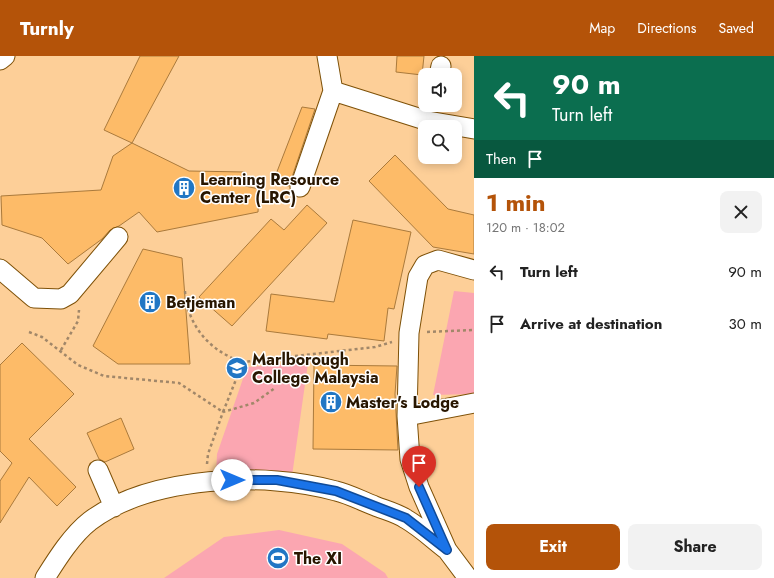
<!DOCTYPE html>
<meta charset="utf-8">
<style>
body{margin:0;font-family:Jost,sans-serif;background:#f2f2f2;color:#222;height:100vh;display:flex;flex-direction:column;font-size:15px;white-space:nowrap}
*{box-sizing:border-box;margin:0}
p{font-size:13px;color:#767676}
.icon{flex:none;width:22px;height:22px;fill:none;stroke:currentColor;stroke-width:2;stroke-linecap:round;stroke-linejoin:round}
.map{position:relative;flex:1;overflow:hidden}
.drawer{display:flex;flex-direction:column;background:#fff;width:300px}
.drawer>*{flex:none}
.hud{background:#0b6e4f;color:#fff;overflow:hidden}
.fabs{position:absolute;left:418px;top:12px;display:grid;gap:8px}
.fabs a{display:grid;place-items:center;width:44px;height:44px;border-radius:8px;background:#fff;box-shadow:0 2px 10px #0003;font-size:20px}
.pin{position:absolute;display:grid;place-items:center;width:34px;height:34px;color:#fff;margin:-41px -17px;border-radius:50% 50% 50% 0;rotate:-45deg;box-shadow:0 0 4px #0007}
.pin .icon{rotate:45deg}
.me{position:absolute;width:44px;margin:-22px;rotate:90deg;stroke-linejoin:round;filter:drop-shadow(0 0 3px #0008)}
.turn{display:flex;align-items:center;gap:14px;height:84px;padding:0 12px;font-size:18px}
.turn .icon{width:52px;height:52px;stroke-width:2.5}
.turn b{display:block;font-size:28px;line-height:34px}
.then{display:flex;align-items:center;height:38px;padding:0 12px;background:#0003;gap:8px;font-size:15px}
.round{display:grid;place-items:center;flex:none;width:42px;height:42px;border-radius:8px;background:#f2f2f2}
.headline{display:flex;align-items:center;justify-content:space-between;height:68px;padding:0 12px}
h1{font-size:24px;font-weight:700;line-height:30px;color:#b45309}
.cta{display:flex;gap:8px;margin-top:auto;padding:8px 12px}
.cta a{flex:1;height:46px;border-radius:8px;background:#b45309;color:#fff;font-size:16px;font-weight:700;line-height:46px;text-align:center}
.cta a+a{background:#f2f2f2;color:#222}
ul{padding:0;list-style:none}
li{display:flex;align-items:center;gap:12px;height:52px;padding:0 12px}
li div{flex:1}
li b{display:block;font-size:15px}
li em{font-style:normal}
header{display:flex;align-items:center;gap:24px;box-sizing:border-box;height:56px;padding:0 20px;background:#b45309;color:#fff}
header strong{font-size:19px}
nav{display:flex;gap:22px;margin-inline-start:auto;font-size:14px}
main{display:flex;flex:1;min-height:0}
.map>svg:first-child{display:block}
</style>
<header>
<strong>Turnly</strong>
<nav><a>Map</a><a>Directions</a><a>Saved</a></nav>
</header>
<main>
<div class="map">
<svg width="474" height="522" viewBox="0 0 474 522">
<rect width="100%" height="100%" fill="#fedeba"/>
<path fill="#fdcf98" fill-rule="evenodd" d="M 0,0 L 474,0 L 474,522 L 0,522 ZM 425,19 L 455,19 L 455,49 L 425,49 ZM 425,71 L 455,71 L 455,101 L 425,101 Z"/>
<path fill="#fba6b1" d="M 454,235 L 474,237 L 474,338 L 433,339 Z
M 308,307 L 292,420 L 216,420 L 217,398 L 247,311 Z
M 279,474 L 342,488 L 385,517 L 388,522 L 164,522 L 224,481 Z"/>
<path fill="#fdbb68" stroke="#aa7a3c" d="M 140,0 L 179,0 L 132,87 L 104,74 Z
M 397,0 L 424,0 L 422,19 L 396,16 Z
M 302,51 L 315,53 L 289,130 L 273,126 Z
M 132,87 L 189,115 L 245,116 L 245,130 L 259,133 L 258,156 L 157,176 L 139,156 L 119,170 L 110,174 L 102,183 L 68,208 L 42,182 L 2,169 L 1,140 L 101,134 L 113,100 Z
M 395,99 L 448,153 L 474,159 L 474,198 L 433,191 L 369,125 Z
M 307,149 L 327,167 L 232,270 L 199,241 L 271,163 L 284,174 Z
M 353,164 L 411,176 L 394,253 L 388,252 L 384,285 L 328,278 L 327,283 L 266,275 L 271,238 L 334,246 Z
M 143,193 L 182,202 L 190,308 L 118,308 L 93,290 Z
M 22,287 L 74,338 L 29,383 L 76,431 L 57,450 L 29,421 L 0,467 L 0,425 L 12,407 L 0,395 L 0,309 Z
M 314,309 L 397,310 L 395,338 L 398,394 L 313,393 Z
M 121,362 L 134,393 L 105,406 L 99,403 L 87,377 Z"/>
<g fill="none" stroke-linecap="round" stroke-linejoin="round">
<g stroke="#7e5108" stroke-width="21">
<path id="minor" d="M 0,4 L 5,0
M 439,19 L 441,10
M 333,35 L 428,65 L 474,73
M 300,131 L 333,35 L 327,0
M 0,213 L 34,242 L 61,243 L 70,238 L 118,181
M 407,360 L 474,347
M 98,414 L 114,451
M 45,522 C 57,503 72,479 90,465 C 150,420 266,415 336,435 C 349,438 362,445 375,450 C 385,454 397,457 406,463 C 420,471 434,484 447,494
M 468,522 L 447,494 L 419,431 L 410,403 L 407,360 L 409,277 L 418,221 L 425,209 L 438,204 L 474,214"/>
</g>
<path stroke="#a18769" stroke-width="2.5" stroke-dasharray="3 3" stroke-linecap="butt" d="M 185,235 C 187,269 210,296 243,306 L 375,291 L 392,286
M 29,276 L 42,281 L 78,309 L 104,320 L 179,327 L 223,356 L 243,306
M 427,276 L 474,274
M 61,294 L 78,265 L 79,254
M 207,408 L 208,398 L 223,356 L 254,347 L 275,332"/>
<use href="#minor" stroke="#fff" stroke-width="19"/>
</g>
<g fill="none" stroke-linecap="round" stroke-linejoin="round">
<g stroke="#114b97" stroke-width="10">
<path id="route" d="M 232,424 L 277,424 L 336,435 L 406,462 L 447,494 L 419,431"/>
</g>
<use href="#route" stroke="#1a73e8" stroke-width="7"/>
</g>
<defs>
<g id="building-disc" transform="scale(1.15)"><circle r="9.5" fill="#2176c4" stroke="#fff"/><path d="M-4-6H4V6H1V3H-1V6H-4ZM-2.5-4.3h1.7v1.8h-1.7ZM.8-4.3h1.7v1.8H.8ZM-2.5-1h1.7V.8h-1.7ZM.8-1h1.7V.8H.8Z" fill="#fff"/></g>
<g id="university-disc" transform="scale(1.15)"><circle r="9.5" fill="#2176c4" stroke="#fff"/><path d="M0-5L7-2L0 1L-7-2ZM-4 1L0 2.5L4 1V4Q0 6-4 4Z" fill="#fff"/></g>
<g id="stadium-disc" transform="scale(1.15)"><circle r="9.5" fill="#2176c4" stroke="#fff"/><path d="M0-5a6.5 5 0 1 0 0 10a6.5 5 0 1 0 0-10ZM-3.5-1.8h7v3.6h-7Z" fill="#fff"/></g>
</defs>
<g fill-rule="evenodd">
<use href="#building-disc" x="184" y="132"/>
<use href="#building-disc" x="150" y="246"/>
<use href="#university-disc" x="237" y="312"/>
<use href="#building-disc" x="331" y="346"/>
<use href="#stadium-disc" x="278" y="502"/>
</g>
<g text-anchor="middle" dominant-baseline="central" stroke-width="3" stroke-linejoin="round" paint-order="stroke">
<g font-size="16" font-weight="bold" fill="#281600" stroke="#fff" text-anchor="start">
<text x="200" y="123">Learning Resource<tspan x="200" dy="18">Center (LRC)</tspan></text>
<text x="166" y="246">Betjeman</text>
<text x="252" y="303">Marlborough<tspan x="252" dy="18">College Malaysia</tspan></text>
<text x="346" y="346">Master's Lodge</text>
<text x="294" y="502">The XI</text>
</g>
</g>
</svg>
<div class="fabs">
<a><svg class="icon" aria-label="sound" viewBox="0 0 24 24"><path d="M4 9h4l5-4v14l-5-4H4zM17 9q2 3 0 6"/></svg></a>
<a><svg class="icon" aria-label="search" viewBox="0 0 24 24"><circle cx="10" cy="10" r="6"/><path d="M15 15l6 6"/></svg></a>
</div>
<div class="pin" style="left:419px;top:431px;background:#d93025"><svg class="icon" aria-label="arrive" viewBox="0 0 24 24"><path d="M6 21V4h12l-3 4 3 4H6"/></svg></div>
<svg class="me" style="left:232px;top:424px" viewBox="-20 -20 40 40"><circle r="19" fill="#fff"/><path d="M0-13L10 11 0 6-10 11z" fill="#1a73e8"/></svg>
</div>
<section class="drawer">
<div class="hud">
<div class="turn"><svg class="icon" aria-label="left" viewBox="0 0 24 24"><path d="M17 20v-9H6M10 6l-5 5 5 5"/></svg><div><b>90 m</b>Turn left</div></div>
<div class="then">Then<svg class="icon" aria-label="arrive" viewBox="0 0 24 24"><path d="M6 21V4h12l-3 4 3 4H6"/></svg></div>
</div>
<div class="headline"><div><h1>1 min</h1><p>120 m · 18:02</p></div><a class="round"><svg class="icon" aria-label="close" viewBox="0 0 24 24"><path d="M6 6l12 12M18 6L6 18"/></svg></a></div>
<ul>
<li><svg class="icon" aria-label="left" viewBox="0 0 24 24"><path d="M17 20v-9H6M10 6l-5 5 5 5"/></svg><div><b>Turn left</b></div><em>90 m</em></li>
<li><svg class="icon" aria-label="arrive" viewBox="0 0 24 24"><path d="M6 21V4h12l-3 4 3 4H6"/></svg><div><b>Arrive at destination</b></div><em>30 m</em></li>
</ul>
<div class="cta"><a>Exit</a><a>Share</a></div>
</section>
</main>
